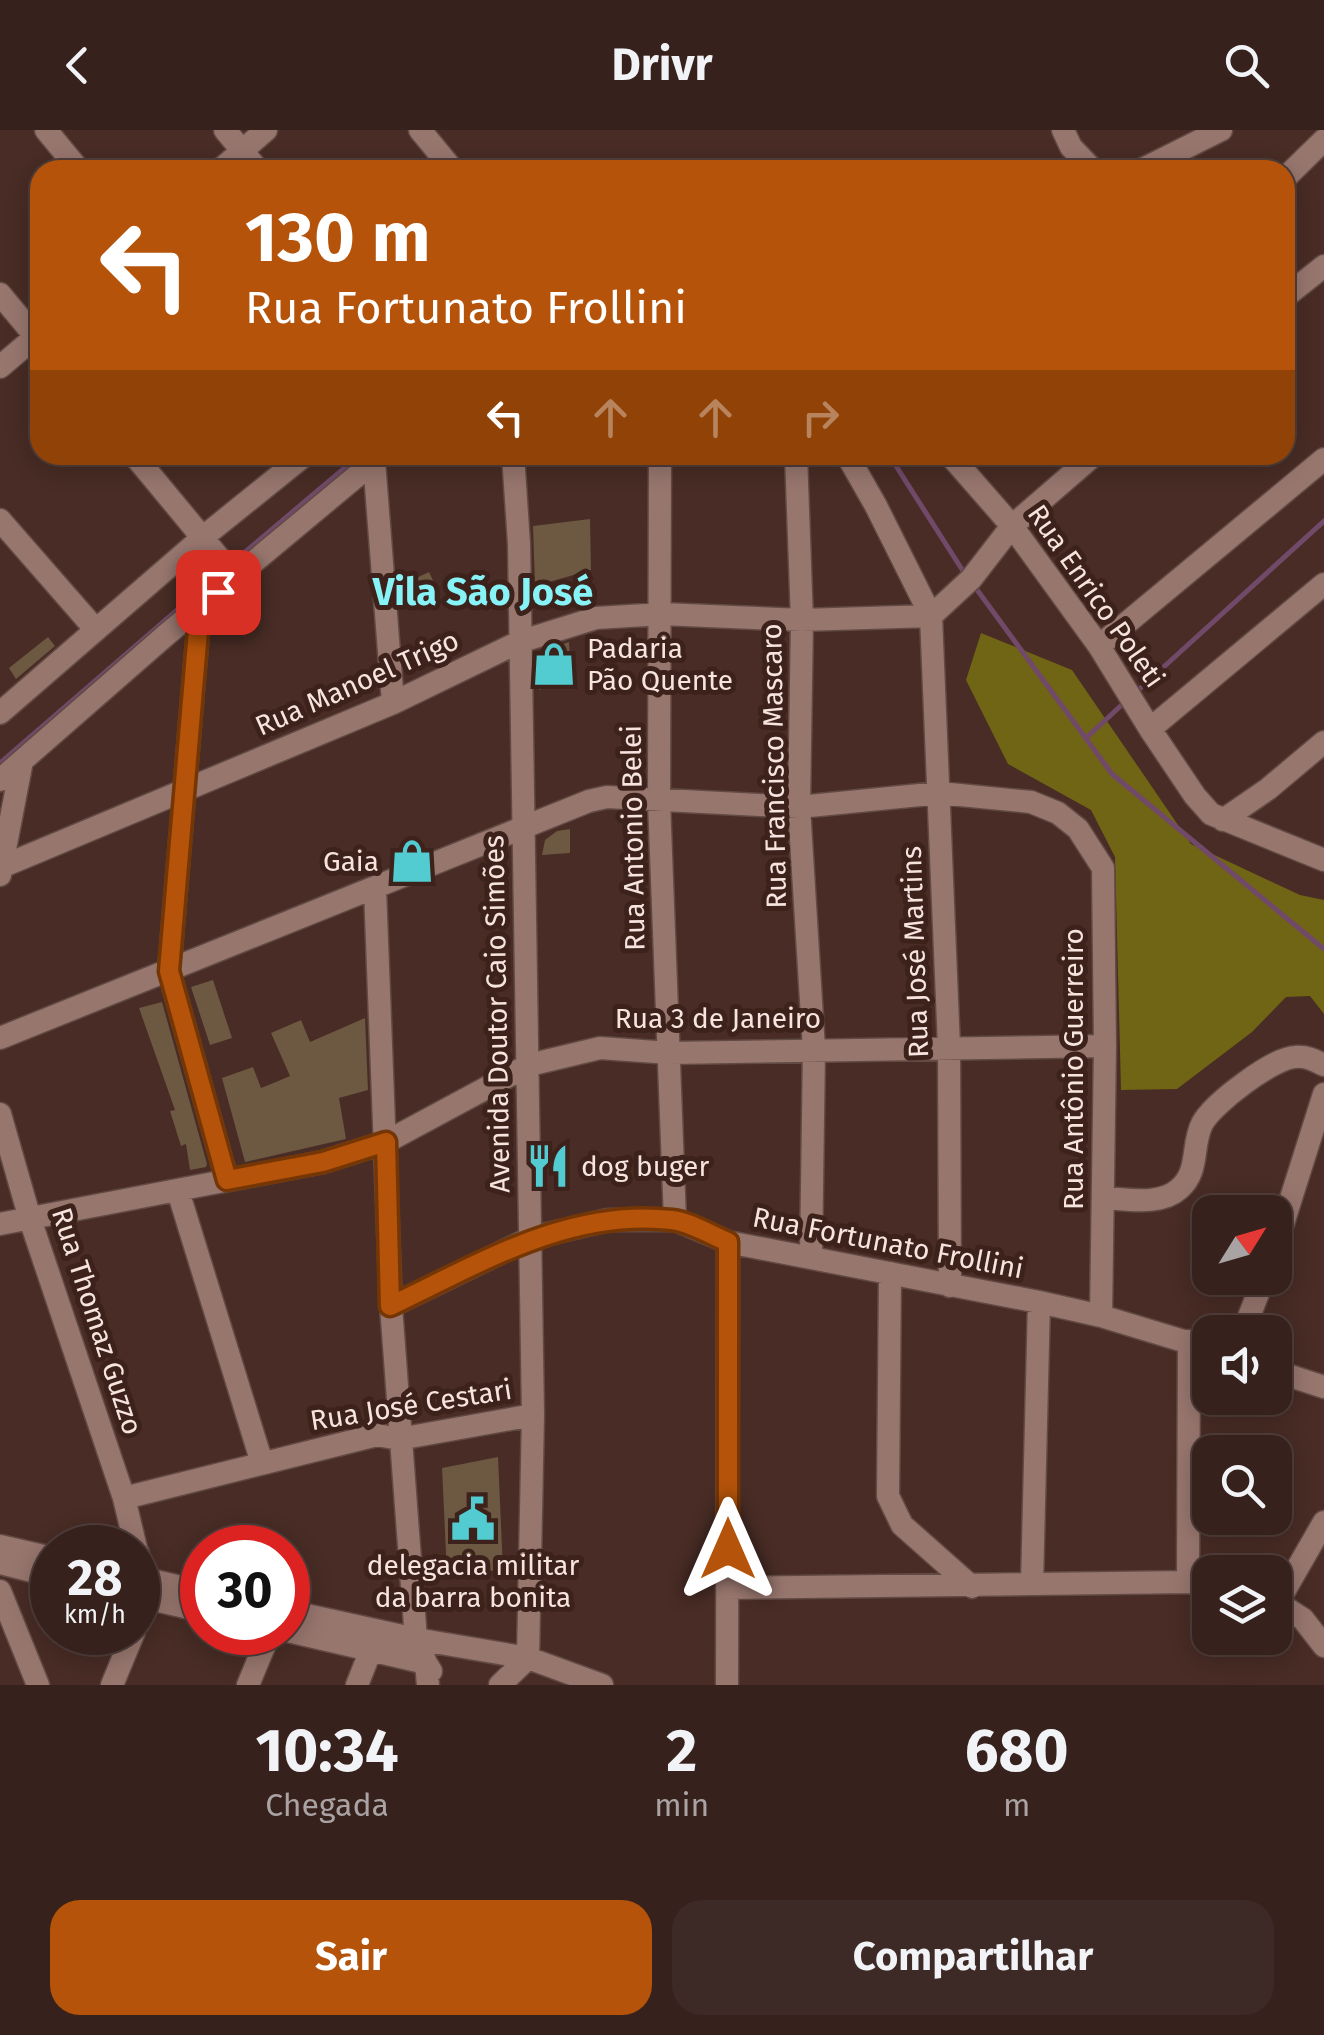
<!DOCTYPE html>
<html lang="pt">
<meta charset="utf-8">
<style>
body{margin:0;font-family:"Fira Sans",sans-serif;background:#3d2925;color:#f1f3f6;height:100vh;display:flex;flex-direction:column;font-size:38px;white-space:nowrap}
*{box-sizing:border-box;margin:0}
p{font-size:32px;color:#aaa3a3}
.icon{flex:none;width:55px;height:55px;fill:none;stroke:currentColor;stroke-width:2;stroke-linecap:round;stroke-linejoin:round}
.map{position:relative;height:1555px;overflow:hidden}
.drawer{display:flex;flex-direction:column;background:#36211c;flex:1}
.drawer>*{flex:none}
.top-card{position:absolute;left:30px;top:30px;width:1265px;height:305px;border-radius:30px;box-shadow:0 5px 25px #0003,0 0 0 2px #503e3b;background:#b45309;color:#fff;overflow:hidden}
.needle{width:65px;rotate:53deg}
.fabs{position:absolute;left:1192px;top:1065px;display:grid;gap:20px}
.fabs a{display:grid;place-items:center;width:100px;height:100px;border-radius:20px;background:#36211c;box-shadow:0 5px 25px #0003,0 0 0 2px #503e3b;font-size:50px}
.speed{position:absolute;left:30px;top:1395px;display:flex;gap:20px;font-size:50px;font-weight:700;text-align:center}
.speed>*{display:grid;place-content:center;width:130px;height:130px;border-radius:50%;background:#36211c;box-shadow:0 5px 25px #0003,0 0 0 2px #503e3b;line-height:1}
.speed small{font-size:25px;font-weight:400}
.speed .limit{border:15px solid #d22;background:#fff;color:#111}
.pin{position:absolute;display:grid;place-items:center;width:85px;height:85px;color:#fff;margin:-42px;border-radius:20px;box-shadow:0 5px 15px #0006}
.me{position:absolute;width:110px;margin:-55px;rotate:0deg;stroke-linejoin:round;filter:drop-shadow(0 0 8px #0008)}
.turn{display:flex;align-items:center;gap:35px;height:210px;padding:0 50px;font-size:45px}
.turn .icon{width:130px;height:130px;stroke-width:2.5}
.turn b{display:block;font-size:70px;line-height:85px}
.lanes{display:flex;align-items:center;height:95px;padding:0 50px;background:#0003;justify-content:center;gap:50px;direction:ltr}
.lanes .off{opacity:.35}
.eta{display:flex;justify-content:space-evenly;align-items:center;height:170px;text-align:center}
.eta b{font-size:60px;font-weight:700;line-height:70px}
.cta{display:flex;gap:20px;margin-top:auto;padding:20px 50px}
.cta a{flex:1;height:115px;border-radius:30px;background:#b45309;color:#fff;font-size:40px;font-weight:700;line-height:115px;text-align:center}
.cta a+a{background:#3d2925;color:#f1f3f6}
header{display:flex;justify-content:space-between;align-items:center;height:130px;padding:0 50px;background:#36211c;font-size:45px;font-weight:700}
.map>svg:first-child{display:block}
</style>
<header><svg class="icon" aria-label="back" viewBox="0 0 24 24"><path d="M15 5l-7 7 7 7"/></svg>Drivr<svg class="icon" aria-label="search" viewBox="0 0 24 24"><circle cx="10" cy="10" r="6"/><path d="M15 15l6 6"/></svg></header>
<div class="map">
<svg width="1324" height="1555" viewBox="0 0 1324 1555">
<rect width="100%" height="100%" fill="#482c25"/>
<path fill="#706415" d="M 981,503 L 1072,540 L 1191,714 L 1300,765 L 1324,770 L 1324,884 L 1310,866 L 1286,867 L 1252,902 L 1177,959 L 1121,960 L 1115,727 L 1091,680 L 1008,634 L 966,550 Z"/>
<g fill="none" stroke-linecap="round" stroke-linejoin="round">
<path stroke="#714a69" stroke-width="5" d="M 889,325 L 963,441
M 232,433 L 360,325
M 975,457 L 1112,644 L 1324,819
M 1134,564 L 1324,391
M 1086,608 L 1126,571
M 0,633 L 220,443"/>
</g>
<path fill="#6d5842" d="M 590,389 L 591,440 L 535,456 L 533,396 Z
M 429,442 L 437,459 L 406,472 L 399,456 Z
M 48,507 L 55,516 L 16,549 L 9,538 Z
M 569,512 L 571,545 L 539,560 L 536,523 Z
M 570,699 L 570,723 L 542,725 L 545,710 L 557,701 Z
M 213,850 L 232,908 L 210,915 L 191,857 Z
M 162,872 L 207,1034 L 206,1037 L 190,1040 L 186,1014 L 181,1016 L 170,981 L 175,980 L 139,878 Z
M 365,888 L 368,960 L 339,968 L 346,1009 L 245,1032 L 222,948 L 253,937 L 261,958 L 276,952 L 290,946 L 271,903 L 301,890 L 310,912 Z
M 498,1327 L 503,1440 L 447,1444 L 442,1338 Z"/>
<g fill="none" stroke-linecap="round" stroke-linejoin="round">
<g stroke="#624a44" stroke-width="25">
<path id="minor" d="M 46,0 L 79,40
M 225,0 L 258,40
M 420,0 L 453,40
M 1063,0 L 1071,17 L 1093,40
M 220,40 L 266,0
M 1141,40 L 1221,0
M 1285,48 L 1324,10
M 0,164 L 40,212
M 1285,167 L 1324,136
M 0,237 L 40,203
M 134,325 L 235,447
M 660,325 L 659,671 L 675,1090
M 796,325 L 802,490 L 799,677 L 814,919 L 811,1126
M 847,325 L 876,376 L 931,486 L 949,917 L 950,1156
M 950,325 L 1012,396 L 1099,516 L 1150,599 L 1195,666 L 1211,684 L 1324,730
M 374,331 L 393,573
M 0,390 L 96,500
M 200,477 L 169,841 L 227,1050
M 931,486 L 971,449 L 1012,396 L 1094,325
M 1099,516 L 1324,329
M 0,583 L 202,408 L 305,325
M 1150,599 L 1324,454
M 0,650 L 166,505 L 382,325
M 1223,690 L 1268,659 L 1324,612
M 1,737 L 393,573 L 519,512 L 596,488 L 662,484 L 802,490 L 931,486
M 0,745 L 22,631
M 375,759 L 391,1176 L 416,1509 L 426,1533 L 428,1555
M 0,908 L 589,671 L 607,667 L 799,677 L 940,663 L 1031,672 L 1058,683 L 1078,699 L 1103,738 L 1105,916 L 1101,1186
M 0,984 L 30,1089 L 124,1368 L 136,1418
M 178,1061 L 262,1333
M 1103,1068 C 1127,1069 1160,1076 1179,1059 C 1200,1041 1191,1016 1202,994 C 1212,974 1273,928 1295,927 C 1307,926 1314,930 1324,935
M 0,1094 L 323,1032 L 386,1012 L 529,935 L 600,918 L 670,923 L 1105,916
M 1275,1119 L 1324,964
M 890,1143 L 888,1366 L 902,1395 L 972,1457
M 391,1176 L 531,1108 L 608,1090 L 675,1090 L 728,1112 L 1039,1172 L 1101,1186 L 1210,1219
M 1243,1202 L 1264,1148
M 1275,1241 L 1324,1257
M 124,1368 L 377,1305 L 399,1309 L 533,1285
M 0,1416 L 52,1428
M 138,1423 L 148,1469 L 138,1494
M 0,1433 L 52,1446
M 138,1447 L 202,1462
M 1188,1452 L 1189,1211
M 1032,1454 L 1039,1172
M 727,1458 L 1188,1452 L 1210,1455
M 0,1461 L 38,1555
M 138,1466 L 202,1481
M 1275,1471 L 1303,1489 L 1324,1516
M 1278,1472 L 1324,1392
M 288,1481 L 416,1509 L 528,1528 L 602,1555
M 288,1501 L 426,1533 L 431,1541
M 112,1555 L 134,1502
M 248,1555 L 270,1502
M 357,1555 L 376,1507
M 500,1555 L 528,1528 L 533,1285 L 519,414 L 513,325
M 727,1555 L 728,1112"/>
</g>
<use href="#minor" stroke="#97766e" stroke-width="22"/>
</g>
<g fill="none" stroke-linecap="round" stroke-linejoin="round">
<g stroke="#753606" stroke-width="25">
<path id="route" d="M 218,462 L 200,477 L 169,841 L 227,1050 L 323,1032 L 386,1012 L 390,1176 C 479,1134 569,1078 672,1090 C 690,1092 711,1105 728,1112 L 728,1419"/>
</g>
<use href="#route" stroke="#b45309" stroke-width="18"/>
</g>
<defs>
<g id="shop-bare" transform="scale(3.45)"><path d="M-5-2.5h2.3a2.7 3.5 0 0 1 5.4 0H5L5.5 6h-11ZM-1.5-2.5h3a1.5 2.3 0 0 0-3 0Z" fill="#52ccd0" stroke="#3d221c" stroke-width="2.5" paint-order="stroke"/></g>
<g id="restaurant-bare" transform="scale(3.45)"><path d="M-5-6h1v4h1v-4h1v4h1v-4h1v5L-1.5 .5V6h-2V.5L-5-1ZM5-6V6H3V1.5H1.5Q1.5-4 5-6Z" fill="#52ccd0" stroke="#3d221c" stroke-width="2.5" paint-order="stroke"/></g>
<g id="civic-bare" transform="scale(3.45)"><path d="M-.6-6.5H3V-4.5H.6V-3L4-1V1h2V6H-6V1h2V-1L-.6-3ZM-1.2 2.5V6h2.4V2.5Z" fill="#52ccd0" stroke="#3d221c" stroke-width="2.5" paint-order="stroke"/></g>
</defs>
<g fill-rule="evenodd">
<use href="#shop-bare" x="554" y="534"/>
<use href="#shop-bare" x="412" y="731"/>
<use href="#restaurant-bare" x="548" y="1036"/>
<use href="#civic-bare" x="473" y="1389"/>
</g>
<g text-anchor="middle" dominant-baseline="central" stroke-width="10" stroke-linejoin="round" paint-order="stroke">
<g font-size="28" fill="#f7e4df" stroke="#3d221c">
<text transform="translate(1096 466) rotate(55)">Rua Enrico Poleti</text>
<text transform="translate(357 553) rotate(-24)">Rua Manoel Trigo</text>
<text transform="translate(774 636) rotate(-91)">Rua Francisco Mascaro</text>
<text transform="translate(633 708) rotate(-91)">Rua Antonio Belei</text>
<text transform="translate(915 822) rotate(-92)">Rua José Martins</text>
<text transform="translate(497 884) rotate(-91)">Avenida Doutor Caio Simões</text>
<text x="718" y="888">Rua 3 de Janeiro</text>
<text transform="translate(1073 939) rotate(-90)">Rua Antônio Guerreiro</text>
<text transform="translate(888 1113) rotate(11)">Rua Fortunato Frollini</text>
<text transform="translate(97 1191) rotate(72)">Rua Thomaz Guzzo</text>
<text transform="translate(411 1275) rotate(-9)">Rua José Cestari</text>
</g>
<g font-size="28" fill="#f7e4df" stroke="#3d221c" text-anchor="start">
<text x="587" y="518">Padaria<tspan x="587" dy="32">Pão Quente</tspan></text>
<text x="379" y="731" text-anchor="end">Gaia</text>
<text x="581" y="1036">dog buger</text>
<text x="473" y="1435" text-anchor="middle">delegacia militar<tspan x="473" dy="32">da barra bonita</tspan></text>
</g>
<g font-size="38" font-weight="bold" fill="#87f3f6" stroke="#3d221c">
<text x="483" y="462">Vila São José</text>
</g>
</g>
</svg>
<div class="fabs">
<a><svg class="needle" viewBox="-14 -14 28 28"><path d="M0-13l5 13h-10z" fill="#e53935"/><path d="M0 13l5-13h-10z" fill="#aaa3a3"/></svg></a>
<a><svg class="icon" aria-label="sound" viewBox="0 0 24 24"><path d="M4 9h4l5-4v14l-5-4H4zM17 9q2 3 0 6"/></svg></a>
<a><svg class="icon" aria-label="search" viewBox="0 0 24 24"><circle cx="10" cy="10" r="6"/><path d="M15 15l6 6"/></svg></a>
<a><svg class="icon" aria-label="layers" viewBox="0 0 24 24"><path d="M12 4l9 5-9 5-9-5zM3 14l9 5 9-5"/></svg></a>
</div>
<div class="speed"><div>28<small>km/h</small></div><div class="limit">30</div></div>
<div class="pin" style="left:218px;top:462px;background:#d93025"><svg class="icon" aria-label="arrive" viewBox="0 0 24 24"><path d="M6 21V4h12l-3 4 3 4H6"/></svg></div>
<svg class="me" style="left:728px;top:1419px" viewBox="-20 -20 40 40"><path d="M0-17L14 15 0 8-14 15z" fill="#b45309" stroke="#fff" stroke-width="4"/></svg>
<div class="top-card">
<div class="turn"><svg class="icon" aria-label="left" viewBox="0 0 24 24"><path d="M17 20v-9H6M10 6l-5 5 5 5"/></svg><div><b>130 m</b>Rua Fortunato Frollini</div></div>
<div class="lanes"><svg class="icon" aria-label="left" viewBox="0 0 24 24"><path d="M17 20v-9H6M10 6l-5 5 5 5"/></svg><svg class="icon off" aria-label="ahead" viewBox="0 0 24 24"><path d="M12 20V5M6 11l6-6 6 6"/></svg><svg class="icon off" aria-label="ahead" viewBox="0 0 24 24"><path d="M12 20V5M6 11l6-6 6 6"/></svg><svg class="icon off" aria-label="right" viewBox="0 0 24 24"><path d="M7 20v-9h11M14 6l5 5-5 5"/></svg></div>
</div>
</div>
<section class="drawer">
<div class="eta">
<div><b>10:34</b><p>Chegada</p></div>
<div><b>2</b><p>min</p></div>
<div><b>680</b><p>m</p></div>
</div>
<div class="cta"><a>Sair</a><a>Compartilhar</a></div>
</section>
